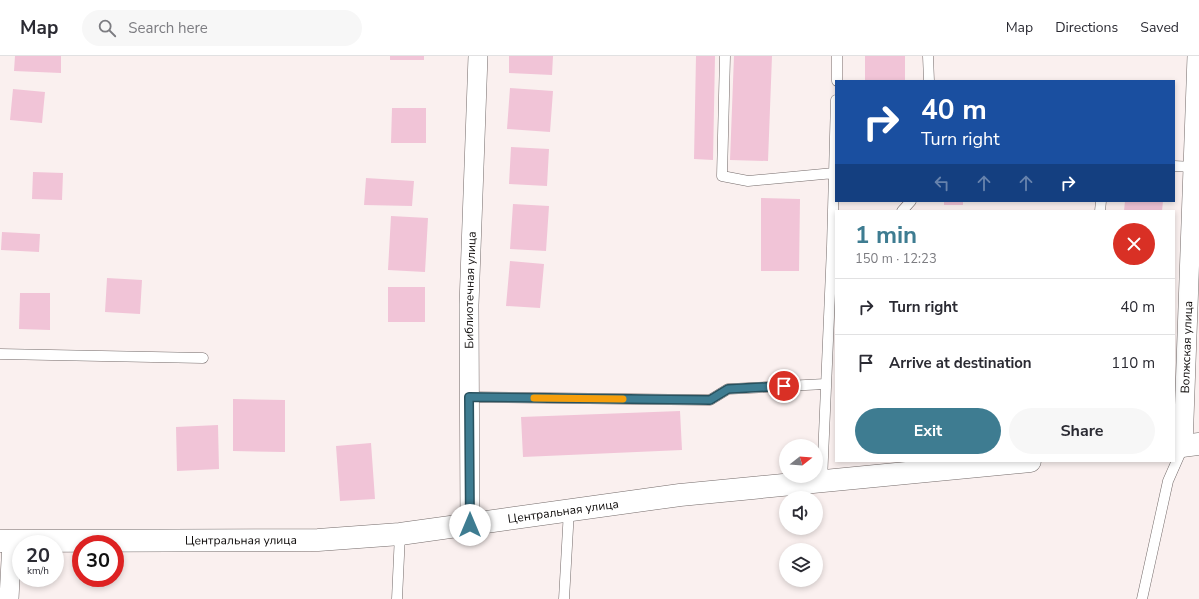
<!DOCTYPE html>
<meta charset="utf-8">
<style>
body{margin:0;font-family:"Nunito Sans",sans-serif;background:#f7f7f7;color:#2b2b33;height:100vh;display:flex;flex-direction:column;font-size:15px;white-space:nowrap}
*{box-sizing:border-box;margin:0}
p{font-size:13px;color:#7c7c81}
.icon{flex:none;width:22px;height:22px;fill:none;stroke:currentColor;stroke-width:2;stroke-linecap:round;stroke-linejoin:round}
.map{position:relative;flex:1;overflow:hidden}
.panel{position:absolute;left:835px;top:154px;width:340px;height:252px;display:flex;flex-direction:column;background:#fff;border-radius:0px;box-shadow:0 2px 6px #0003}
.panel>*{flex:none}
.guide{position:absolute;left:835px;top:24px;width:340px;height:122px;border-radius:0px;box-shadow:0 2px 6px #0003;background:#1a4fa0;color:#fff;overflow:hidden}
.needle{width:26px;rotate:73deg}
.fabs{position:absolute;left:779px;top:383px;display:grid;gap:8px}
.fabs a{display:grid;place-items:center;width:44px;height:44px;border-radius:50%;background:#fff;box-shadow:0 2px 6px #0003;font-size:20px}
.speed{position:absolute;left:12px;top:479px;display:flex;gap:8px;font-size:20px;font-weight:700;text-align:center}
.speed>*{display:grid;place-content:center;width:52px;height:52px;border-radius:50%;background:#fff;box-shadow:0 2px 6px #0003;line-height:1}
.speed small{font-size:10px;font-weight:400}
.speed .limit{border:6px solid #d22;background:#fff;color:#111}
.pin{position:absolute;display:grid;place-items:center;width:34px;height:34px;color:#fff;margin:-17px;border:2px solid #fff;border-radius:50%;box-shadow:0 1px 4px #0007}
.me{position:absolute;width:44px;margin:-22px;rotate:0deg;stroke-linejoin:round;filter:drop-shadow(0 0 3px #0008)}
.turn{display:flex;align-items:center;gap:14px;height:84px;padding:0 20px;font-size:18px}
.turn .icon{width:52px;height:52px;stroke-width:2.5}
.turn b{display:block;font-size:28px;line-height:34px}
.lanes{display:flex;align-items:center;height:38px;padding:0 20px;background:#0003;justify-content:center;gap:20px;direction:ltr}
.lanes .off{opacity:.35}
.round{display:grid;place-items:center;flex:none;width:42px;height:42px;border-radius:21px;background:#f7f7f7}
.summary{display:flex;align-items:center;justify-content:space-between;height:68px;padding:0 20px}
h1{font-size:24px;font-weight:700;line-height:30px;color:#3e7c91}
.primary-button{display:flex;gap:8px;margin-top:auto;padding:8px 20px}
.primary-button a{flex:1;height:46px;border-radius:24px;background:#3e7c91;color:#fff;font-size:16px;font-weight:700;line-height:46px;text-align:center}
.primary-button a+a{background:#f7f7f7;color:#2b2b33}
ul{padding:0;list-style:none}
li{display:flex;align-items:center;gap:12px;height:56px;padding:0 20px;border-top:1px solid #e1e1e2}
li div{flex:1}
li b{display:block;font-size:15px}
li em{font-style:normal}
header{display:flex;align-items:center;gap:24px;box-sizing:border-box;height:56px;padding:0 20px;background:#fff;border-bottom:1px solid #e1e1e2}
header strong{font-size:19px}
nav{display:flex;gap:22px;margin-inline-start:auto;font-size:14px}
.search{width:280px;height:36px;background:#f7f7f7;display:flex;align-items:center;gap:10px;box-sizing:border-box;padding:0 14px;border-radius:22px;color:#7c7c81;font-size:15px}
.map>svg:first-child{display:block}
</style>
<header>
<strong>Map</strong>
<div class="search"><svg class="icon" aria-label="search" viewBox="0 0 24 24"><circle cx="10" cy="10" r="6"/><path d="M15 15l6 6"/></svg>Search here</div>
<nav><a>Map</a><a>Directions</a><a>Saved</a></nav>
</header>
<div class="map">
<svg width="1199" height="543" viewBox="0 0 1199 543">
<rect width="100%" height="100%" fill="#faf0ef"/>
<path fill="#f1c4d7" d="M 15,0 L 61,0 L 61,17 L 14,15 Z
M 390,0 L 424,0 L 424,4 L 390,4 Z
M 509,0 L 553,0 L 552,19 L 509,17 Z
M 696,0 L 715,0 L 713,104 L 694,103 Z
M 734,0 L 772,0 L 768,105 L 730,104 Z
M 865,0 L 905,0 L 905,25 L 865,25 Z
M 510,32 L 553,35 L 550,76 L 507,73 Z
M 13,33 L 45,36 L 42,67 L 10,64 Z
M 392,52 L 426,52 L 426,87 L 391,87 Z
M 511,91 L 549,93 L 547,130 L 509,128 Z
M 33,116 L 63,117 L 62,144 L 32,143 Z
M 366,122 L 414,125 L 412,150 L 364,149 Z
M 761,142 L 800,143 L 799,215 L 761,215 Z
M 944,145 L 963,145 L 963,149 L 944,149 Z
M 1125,145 L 1163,145 L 1162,155 L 1124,155 Z
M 513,148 L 549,150 L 546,195 L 510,193 Z
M 391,160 L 428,162 L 425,216 L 388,214 Z
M 2,176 L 40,178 L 39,196 L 1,194 Z
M 510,205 L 544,208 L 540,252 L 506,250 Z
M 107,222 L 142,224 L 140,258 L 105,256 Z
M 388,231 L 425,231 L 425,266 L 388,266 Z
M 20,237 L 50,237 L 50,274 L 19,273 Z
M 233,343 L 285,344 L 285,396 L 233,395 Z
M 680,355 L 682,394 L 523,401 L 521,361 Z
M 218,369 L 219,413 L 177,415 L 176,371 Z
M 371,387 L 375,443 L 340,445 L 336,390 Z"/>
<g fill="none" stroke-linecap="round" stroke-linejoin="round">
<g stroke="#746b6a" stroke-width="11">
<path id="lane" d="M 725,0 L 722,120 L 748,125 L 834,117
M 928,0 L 929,25
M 837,25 L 837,0
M 1174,110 L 1193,111
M 902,155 L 911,145
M 1100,155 L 1101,145
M 0,298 L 203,302
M 469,341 L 710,344 L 728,333 L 825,328
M 822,425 L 832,191 L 836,44
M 397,543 L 400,478
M 564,543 L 569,454
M 1142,543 L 1168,425 L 1183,391"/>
</g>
<g stroke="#746b6a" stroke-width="20">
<g id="street">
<path id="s1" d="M 1183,391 L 1197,0"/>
<path id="s2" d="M 470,469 L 469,249 L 478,0"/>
<path d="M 9,543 L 12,485"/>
</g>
</g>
<g stroke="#746b6a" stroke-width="23">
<g id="secondary">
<path d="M 1174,391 L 1199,388"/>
<path id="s3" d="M 0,485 L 318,484 L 400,478 L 680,439 L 1030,405"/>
</g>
</g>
<use href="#lane" stroke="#fff" stroke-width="10"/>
<use href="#street" stroke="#fff" stroke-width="19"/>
<use href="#secondary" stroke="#fff" stroke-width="22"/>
</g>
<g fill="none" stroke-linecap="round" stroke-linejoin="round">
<g stroke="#28515e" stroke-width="10">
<path id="route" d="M 470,469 L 469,341 L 710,344 L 728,333 L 784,330"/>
</g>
<use href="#route" stroke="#3e7c91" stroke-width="7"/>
<path stroke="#f59e0b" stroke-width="7" d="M 534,342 L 623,343"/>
</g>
<g text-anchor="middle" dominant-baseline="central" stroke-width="3.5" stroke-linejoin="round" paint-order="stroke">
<g font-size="12" fill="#0e0b0a" stroke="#faf0ef">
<text stroke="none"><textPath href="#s2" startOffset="235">Библиотечная улица</textPath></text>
<text stroke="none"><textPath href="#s1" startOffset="100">Волжская улица</textPath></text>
<text stroke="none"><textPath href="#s3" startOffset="565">Центральная улица</textPath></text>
<text stroke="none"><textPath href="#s3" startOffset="241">Центральная улица</textPath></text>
</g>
</g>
</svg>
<div class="fabs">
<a><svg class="needle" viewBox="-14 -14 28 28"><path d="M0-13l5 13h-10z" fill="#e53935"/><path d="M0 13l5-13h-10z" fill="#7c7c81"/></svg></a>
<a><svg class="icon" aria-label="sound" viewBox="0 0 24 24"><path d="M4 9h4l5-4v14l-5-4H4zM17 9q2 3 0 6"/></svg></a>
<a><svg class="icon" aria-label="layers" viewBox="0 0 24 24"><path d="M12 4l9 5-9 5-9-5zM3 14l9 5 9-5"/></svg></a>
</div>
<div class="speed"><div>20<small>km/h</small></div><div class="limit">30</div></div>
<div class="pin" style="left:784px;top:330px;background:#d93025"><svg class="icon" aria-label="arrive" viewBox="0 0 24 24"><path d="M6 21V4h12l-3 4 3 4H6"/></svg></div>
<svg class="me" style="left:470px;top:469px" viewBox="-20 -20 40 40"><circle r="19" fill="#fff"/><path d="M0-13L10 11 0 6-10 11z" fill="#3e7c91"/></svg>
<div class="guide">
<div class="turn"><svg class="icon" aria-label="right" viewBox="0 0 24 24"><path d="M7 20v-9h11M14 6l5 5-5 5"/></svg><div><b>40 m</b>Turn right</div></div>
<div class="lanes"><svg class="icon off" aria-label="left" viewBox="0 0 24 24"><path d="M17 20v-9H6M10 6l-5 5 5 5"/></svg><svg class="icon off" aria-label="ahead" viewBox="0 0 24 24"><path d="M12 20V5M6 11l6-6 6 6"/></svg><svg class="icon off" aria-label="ahead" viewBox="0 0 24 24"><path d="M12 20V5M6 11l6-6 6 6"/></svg><svg class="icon" aria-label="right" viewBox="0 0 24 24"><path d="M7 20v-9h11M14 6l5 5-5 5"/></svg></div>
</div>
<section class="panel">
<div class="summary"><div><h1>1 min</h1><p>150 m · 12:23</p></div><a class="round" style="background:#d93025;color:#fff"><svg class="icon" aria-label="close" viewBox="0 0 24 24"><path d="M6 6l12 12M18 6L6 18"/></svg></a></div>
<ul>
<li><svg class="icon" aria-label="right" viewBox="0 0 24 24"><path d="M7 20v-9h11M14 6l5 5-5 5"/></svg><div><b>Turn right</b></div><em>40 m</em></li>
<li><svg class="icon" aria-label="arrive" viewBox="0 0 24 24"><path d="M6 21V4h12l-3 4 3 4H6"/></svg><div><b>Arrive at destination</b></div><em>110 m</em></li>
</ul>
<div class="primary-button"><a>Exit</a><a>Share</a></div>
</section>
</div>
